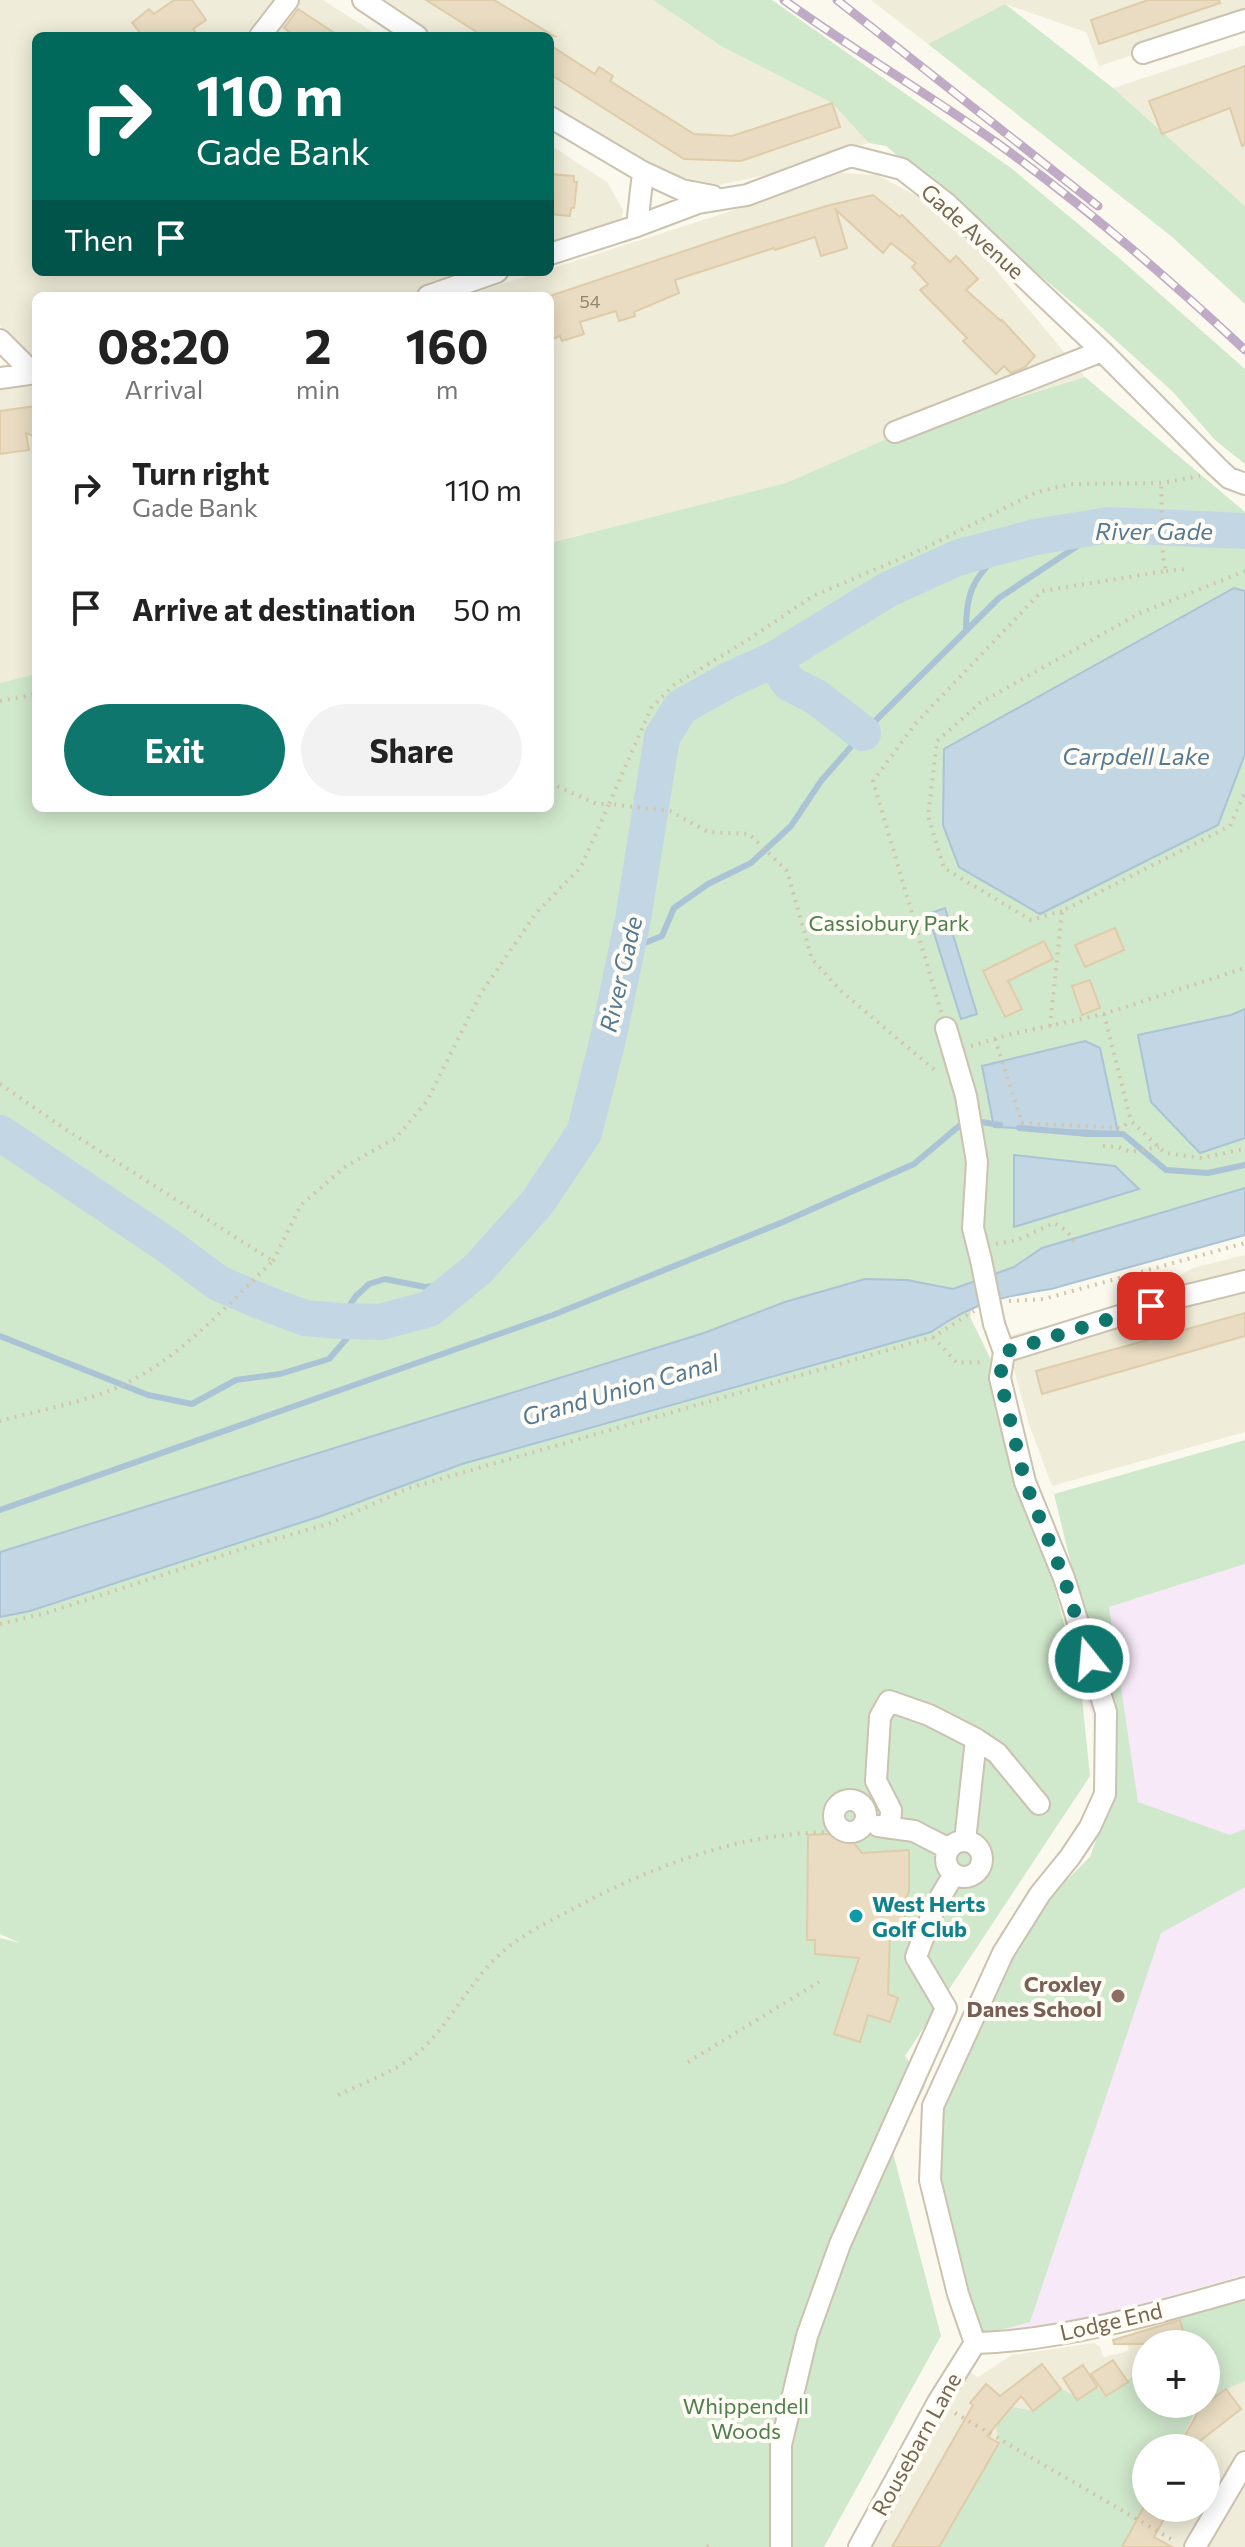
<!DOCTYPE html>
<meta charset="utf-8">
<style>
body{margin:0;font-family:Commissioner,sans-serif;background:#f2f2f2;color:#222;height:100vh;display:flex;flex-direction:column;font-size:30px;white-space:nowrap}
*{box-sizing:border-box;margin:0}
p{font-size:26px;color:#767676}
.icon{flex:none;width:44px;height:44px;fill:none;stroke:currentColor;stroke-width:2;stroke-linecap:round;stroke-linejoin:round}
.map{position:relative;flex:1;overflow:hidden}
.drawer{position:absolute;left:32px;top:292px;width:522px;height:520px;display:flex;flex-direction:column;background:#fff;border-radius:12px;box-shadow:0 4px 20px #0003}
.drawer>*{flex:none}
.hud{position:absolute;left:32px;top:32px;width:522px;height:244px;border-radius:12px;box-shadow:0 4px 20px #0003;background:#00695c;color:#fff;overflow:hidden}
.fabs{position:absolute;left:1132px;top:2330px;display:grid;gap:16px}
.fabs a{display:grid;place-items:center;width:88px;height:88px;border-radius:50%;background:#fff;box-shadow:0 4px 20px #0003;font-size:40px}
.pin{position:absolute;display:grid;place-items:center;width:68px;height:68px;color:#fff;margin:-34px;border-radius:16px;box-shadow:0 4px 12px #0006}
.me{position:absolute;width:88px;margin:-44px;rotate:343deg;stroke-linejoin:round;filter:drop-shadow(0 0 6px #0008)}
.turn{display:flex;align-items:center;gap:28px;height:168px;padding:0 32px;font-size:36px}
.turn .icon{width:104px;height:104px;stroke-width:2.5}
.turn b{display:block;font-size:56px;line-height:68px}
.then{display:flex;align-items:center;height:76px;padding:0 32px;background:#0003;gap:16px;font-size:30px}
.eta{display:flex;justify-content:space-evenly;align-items:center;height:136px;text-align:center}
.eta b{font-size:48px;font-weight:700;line-height:56px}
.button{display:flex;gap:16px;margin-top:auto;padding:16px 32px}
.button a{flex:1;height:92px;border-radius:48px;background:#0f766e;color:#fff;font-size:32px;font-weight:700;line-height:92px;text-align:center}
.button a+a{background:#f2f2f2;color:#222}
ul{padding:0;list-style:none}
li{display:flex;align-items:center;gap:24px;height:120px;padding:0 32px}
li div{flex:1}
li b{display:block;font-size:30px}
li em{font-style:normal}
.map>svg:first-child{display:block}
</style>
<div class="map">
<svg width="1245" height="2547" viewBox="0 0 1245 2547">
<rect width="100%" height="100%" fill="#fbf9ed"/>
<path fill="#efecd9" fill-rule="evenodd" d="M 0,0 L 323,0 L 379,36 L 36,36 L 36,272 L 490,272 L 409,296 L 36,296 L 36,366 L 6,344 L 0,324 Z
M 370,0 L 653,0 L 721,46 L 832,103 L 869,143 L 771,174 L 719,185 L 672,175 L 550,107 L 550,36 L 422,36 Z
M 871,0 L 1245,0 L 1245,18 L 1099,66 L 1086,32 L 1005,4 L 928,44 Z
M 1245,45 L 1245,206 L 1113,88 Z
M 550,145 L 607,182 L 623,210 L 620,225 L 550,254 Z
M 841,173 L 877,175 L 919,197 L 975,245 L 1085,377 L 891,437 L 786,483 L 550,543 L 550,296 L 464,296 L 539,272 L 550,272 L 550,269 L 778,196 Z
M 36,380 L 36,674 L 0,683 L 0,386 Z
M 1245,1255 L 1245,1432 L 1052,1486 L 1029,1424 L 1005,1337 L 1127,1305 L 1193,1268 Z
M 1245,2296 L 1245,2547 L 864,2547 L 969,2372 L 978,2377 L 1012,2355 L 1094,2343 L 1100,2347 L 1103,2357 L 1129,2351 L 1127,2340 L 1137,2328 ZM 1146,2344 L 1206,2344 L 1206,2404 L 1146,2404 ZM 1146,2448 L 1206,2448 L 1206,2508 L 1146,2508 Z"/>
<path fill="#f7e9f8" d="M 1245,1564 L 1245,2275 L 1099,2316 L 985,2334 L 937,2258 L 1050,1897 L 1090,1857 L 1103,1821 L 1099,1740 L 1073,1647 L 1109,1607 Z"/>
<path fill="#d0e8cc" d="M 653,0 L 772,0 L 1011,168 L 1119,258 L 1245,369 L 1245,464 L 1215,440 L 1173,392 L 1099,325 L 886,146 L 869,143 L 832,103 L 721,46 Z
M 1005,4 L 1113,88 L 1245,206 L 1245,304 L 1171,236 L 928,44 Z
M 1085,377 L 1245,512 L 1245,1188 L 1042,1248 L 1014,1267 L 977,1281 L 970,1317 L 1000,1378 L 1081,1689 L 1090,1776 L 905,2056 L 925,2086 L 892,2149 L 941,2336 L 824,2547 L 0,2547 L 0,1938 L 20,1943 L 0,1934 L 0,683 L 36,674 L 36,808 L 550,808 L 550,543 L 786,483 L 891,437 Z
M 1245,1440 L 1245,1564 L 1109,1607 L 1138,1802 L 1230,1835 L 1245,1829 L 1245,1887 L 1161,1933 L 1030,2322 L 985,2334 L 959,2314 L 953,2295 L 937,2258 L 926,2204 L 928,2159 L 946,2098 L 1017,1946 L 1050,1897 L 1090,1857 L 1103,1821 L 1093,1655 L 1054,1494 Z
M 1245,2296 L 1245,2381 L 1226,2389 L 1206,2403 L 1206,2344 L 1174,2344 L 1185,2339 L 1180,2320 L 1182,2316 Z
M 1146,2367 L 1146,2404 L 1205,2404 L 1195,2411 L 1178,2448 L 1146,2448 L 1146,2501 L 1122,2547 L 939,2547 L 999,2444 L 996,2425 L 1012,2407 L 1033,2411 L 1061,2389 L 1080,2398 L 1097,2387 L 1106,2396 Z"/>
<path fill="#c3d6e4" stroke="#aac3d5" stroke-width="2" d="M 1234,588 L 1245,591 L 1245,754 L 1218,825 L 1040,914 L 959,867 L 943,825 L 944,749 Z
M 945,908 L 977,1014 L 961,1019 L 928,914 Z
M 1245,1009 L 1245,1138 L 1200,1153 L 1151,1102 L 1138,1035 L 1231,1015 Z
M 1085,1041 L 1100,1048 L 1118,1132 L 994,1127 L 982,1066 Z
M 1014,1155 L 1115,1166 L 1139,1189 L 1014,1227 Z
M 1245,1188 L 1245,1235 L 1051,1289 C 999,1297 975,1302 931,1332 L 462,1464 L 321,1516 L 30,1611 L 0,1617 L 0,1552 L 704,1333 L 785,1302 L 865,1279 L 907,1280 L 953,1289 L 1014,1267 L 1042,1248 Z"/>
<g fill="none" stroke-linecap="round" stroke-linejoin="round">
<path stroke="#aac3d5" stroke-width="6" d="M 966,631 C 966,583 977,579 1006,544
M 627,950 L 662,936 L 674,908 L 708,884 L 751,863 L 791,826 L 821,781 L 863,733 L 999,598 L 1109,525
M 975,1121 L 1000,1125
M 1019,1128 L 1089,1134 L 1123,1134 L 1166,1170 L 1208,1173 L 1245,1165
M 339,1321 L 356,1296 L 369,1284 L 385,1279 L 425,1287 L 460,1284
M 0,1336 L 148,1395 L 192,1404 L 236,1380 L 280,1374 L 329,1359 L 362,1321
M 0,1510 L 553,1315 L 783,1222 L 914,1164 L 965,1121"/>
<path stroke="#c3d6e4" stroke-width="36" d="M 773,660 L 789,683 L 816,697 L 863,733
M 0,1133 L 167,1245 L 218,1283 L 262,1302 L 305,1318 L 339,1321 L 380,1322 L 429,1309 L 478,1269 L 537,1203 L 584,1133 L 608,1039 L 633,919 L 662,737 L 681,707 L 729,680 L 773,660 L 887,590 L 957,558 L 1035,537 L 1109,525 L 1245,531"/>
</g>
<path fill="#e9dcc2" stroke="#dfcca9" stroke-width="2" d="M 174,0 L 192,0 L 206,20 L 193,29 L 198,36 L 143,36 L 132,23 L 149,9 L 154,14 Z
M 426,0 L 494,0 L 554,36 L 483,36 Z
M 1148,0 L 1219,0 L 1220,3 L 1099,44 L 1091,20 Z
M 298,9 L 339,36 L 295,36 L 284,28 Z
M 550,45 L 595,74 L 599,67 L 613,76 L 610,81 L 694,134 L 732,136 L 832,103 L 840,127 L 741,161 L 684,159 L 550,74 Z
M 1245,66 L 1245,145 L 1242,146 L 1230,108 L 1162,134 L 1149,101 Z
M 550,174 L 574,176 L 574,182 L 577,182 L 574,208 L 571,208 L 570,216 L 550,214 Z
M 873,195 L 900,217 L 902,215 L 950,262 L 956,256 L 978,279 L 966,290 L 1001,321 L 1002,320 L 1035,356 L 1025,367 L 1011,373 L 1004,366 L 996,374 L 963,341 L 967,338 L 920,290 L 928,284 L 912,267 L 916,263 L 891,243 L 883,253 L 836,210 L 847,248 L 821,256 L 815,237 L 775,250 L 774,248 L 675,280 L 679,293 L 634,312 L 635,316 L 619,321 L 616,311 L 580,322 L 584,334 L 562,341 L 560,336 L 550,340 L 550,296 L 735,234 L 830,205 Z
M 36,406 L 36,437 L 26,433 L 29,450 L 0,454 L 0,411 Z
M 1115,928 L 1124,950 L 1085,967 L 1075,945 Z
M 1044,941 L 1053,959 L 1008,981 L 1022,1009 L 1005,1017 L 983,971 Z
M 1090,980 L 1100,1008 L 1082,1015 L 1072,986 Z
M 1245,1313 L 1245,1336 L 1042,1394 L 1036,1371 Z
M 849,1833 L 849,1838 L 862,1853 L 909,1850 L 909,1891 L 905,1900 L 905,1932 L 890,1932 L 888,1994 L 898,1998 L 890,2022 L 868,2015 L 860,2042 L 834,2034 L 859,1958 L 815,1954 L 815,1940 L 807,1940 L 808,1835 Z
M 1180,2320 L 1185,2339 L 1169,2344 L 1114,2344 L 1113,2340 Z
M 1113,2360 L 1128,2382 L 1106,2396 L 1091,2374 Z
M 1042,2364 L 1061,2389 L 1033,2411 L 1021,2396 L 987,2436 L 999,2443 L 939,2547 L 892,2547 L 973,2405 L 970,2403 L 986,2384 L 1000,2396 Z
M 1083,2365 L 1097,2387 L 1077,2400 L 1063,2378 Z
M 1226,2389 L 1241,2409 L 1191,2448 L 1178,2448 L 1197,2414 L 1196,2411 Z
M 1146,2503 L 1146,2508 L 1170,2508 L 1154,2537 L 1172,2547 L 1122,2547 Z"/>
<g fill="none" stroke-linecap="round" stroke-linejoin="round">
<g stroke="#cbc2b0" stroke-width="24">
<path id="minor" d="M 363,0 L 417,36
M 260,36 L 288,0
M 1143,53 L 1245,20
M 550,117 L 643,172 L 682,190 L 713,196
M 637,226 L 643,172
M 550,254 L 637,226 L 698,203 L 747,195 L 851,156 L 902,169 L 947,204 L 1102,351 L 1217,467 L 1229,478 L 1245,484
M 428,296 L 497,272
M 0,340 L 33,373
M 0,378 L 36,373
M 895,432 L 1102,351
M 946,1028 L 966,1096 L 977,1162 L 973,1228 L 981,1260
M 1004,1352 L 1180,1297 L 1245,1281
M 976,1739 L 997,1753 L 1039,1804
M834 1816a16 16 0 1 1 32 0a16 16 0 1 1-32 0Z
M 878,1826 L 914,1831 L 949,1849
M 890,1828 L 891,1810 L 876,1781 L 880,1717 L 889,1701 L 929,1715 L 976,1739 L 965,1841
M946 1859a18 18 0 1 1 36 0a18 18 0 1 1-36 0Z
M 975,2343 L 958,2294 L 930,2180 L 933,2106 L 1003,1953 L 1040,1894 L 1070,1857 L 1090,1827 L 1105,1794 L 1106,1712 L 1064,1578 L 1025,1482 L 1000,1378 L 1004,1352 L 994,1324
M 975,2343 C 1062,2341 1161,2312 1245,2288
M 781,2547 L 781,2445 L 807,2336 L 840,2244 L 946,2008 L 916,1957 L 935,1906 L 954,1874
M 859,2547 L 938,2402 L 975,2343
M 1195,2547 L 1245,2462"/>
</g>
<path stroke="#d4c5aa" stroke-width="4" stroke-dasharray="2 6" stroke-linecap="butt" d="M 1166,571 L 1188,569
M 0,701 L 36,694
M 550,783 L 597,804 L 609,804 L 651,708 L 674,685 L 749,639 L 813,596 L 923,549 L 1037,492 L 1071,484 L 1161,483 L 1200,476
M 1062,911 L 1031,920 L 944,868 L 928,816 L 937,741 L 980,703 L 1138,614 L 1245,571
M 941,1012 L 873,781 L 916,723 L 1042,591 L 1166,571 L 1163,557 L 1161,483
M 1104,1014 L 1131,1121 L 1165,1153 L 1202,1158 L 1245,1149
M 1050,1026 L 1062,911 L 1230,826 L 1245,792
M 995,1039 L 1022,1123 L 1121,1128 L 1131,1121
M 971,1046 L 1007,1035 L 1104,1014 L 1245,968
M 0,1084 L 68,1131 L 273,1261 C 224,1308 177,1362 114,1389 C 79,1403 36,1411 0,1421
M 1103,1146 L 1118,1147 L 1130,1152 L 1159,1147
M 996,1244 L 1017,1240 L 1054,1223 L 1067,1231 L 1075,1243
M 273,1261 L 301,1205 L 346,1166 L 396,1138 L 427,1101 L 481,993 L 537,912 L 581,867 L 609,804 L 670,811 L 708,832 L 749,834 L 787,871 L 812,959 L 841,991 L 937,1072
M 1009,1301 L 1044,1299 L 1245,1243
M 933,1337 L 957,1363 L 983,1362
M 0,1624 L 46,1613 L 254,1545 L 328,1524 L 409,1488 L 933,1337 L 974,1311
M 688,2062 L 819,1982
M 338,2095 C 363,2083 392,2073 414,2056 C 447,2030 468,1983 500,1954 C 520,1936 544,1924 567,1912 C 647,1868 735,1834 827,1832
M 955,2413 L 1176,2542
M 707,2547 L 710,2545 L 714,2547"/>
<use href="#minor" stroke="#fff" stroke-width="20"/>
<g stroke="#c0abc6" stroke-width="9">
<path id="rail" d="M 784,0 C 853,50 927,93 997,143 C 1085,206 1166,276 1245,350
M 837,0 L 1098,206"/>
</g>
<use href="#rail" stroke="#fefcf4" stroke-width="6" stroke-dasharray="18" stroke-linecap="butt"/>
<g stroke="#cbc2b0" stroke-width="24" stroke-linecap="butt">
<path id="minor-bridge" d="M 981,1260 L 994,1324"/>
</g>
<use href="#minor-bridge" stroke="#fff" stroke-width="20"/>
</g>
<g fill="none" stroke-linecap="round" stroke-linejoin="round">
<path stroke="#0f766e" stroke-width="14" stroke-dasharray="0 25.2" d="M 1089,1659 L 1064,1578 L 1025,1482 L 1000,1378 L 1004,1352 L 1151,1306"/>
</g>
<circle fill="#0f9aa8" stroke="#fefcf4" stroke-width="3" cx="856" cy="1916" r="8"/>
<circle fill="#8d6e63" stroke="#fefcf4" stroke-width="3" cx="1118" cy="1996" r="8"/>
<g text-anchor="middle" dominant-baseline="central" stroke-width="8" stroke-linejoin="round" paint-order="stroke">
<g font-size="18" fill="#92846d">
<text x="590" y="301">54</text>
</g>
<g font-size="22" fill="#756751" stroke="#fefcf4">
<text transform="translate(973 231) rotate(42)">Gade Avenue</text>
<text transform="translate(1111 2321) rotate(-13)">Lodge End</text>
<text transform="translate(916 2444) rotate(-61)">Rousebarn Lane</text>
</g>
<g font-size="22" fill="#4f7f4d" stroke="#fefcf4">
<text x="889" y="922">Cassiobury Park</text>
<text x="746" y="2405">Whippendell<tspan x="746" dy="25">Woods</tspan></text>
</g>
<g font-size="22" font-weight="bold" fill="#0d838f" stroke="#fefcf4" text-anchor="start">
<text x="872" y="1903">West Herts<tspan x="872" dy="25">Golf Club</tspan></text>
</g>
<g font-size="22" font-weight="bold" fill="#785e54" stroke="#fefcf4" text-anchor="end">
<text x="1102" y="1983">Croxley<tspan x="1102" dy="25">Danes School</tspan></text>
</g>
<g font-size="24" font-style="italic" fill="#547993" stroke="#fefcf4">
<text x="1154" y="530">River Gade</text>
<text x="1136" y="755">Carpdell Lake</text>
<text transform="translate(620 974) rotate(-77)">River Gade</text>
<text transform="translate(620 1389) rotate(-16)">Grand Union Canal</text>
</g>
</g>
</svg>
<div class="fabs">
<a>+</a>
<a>−</a>
</div>
<div class="pin" style="left:1151px;top:1306px;background:#d93025"><svg class="icon" aria-label="arrive" viewBox="0 0 24 24"><path d="M6 21V4h12l-3 4 3 4H6"/></svg></div>
<svg class="me" style="left:1089px;top:1659px" viewBox="-20 -20 40 40"><circle r="17" fill="#0f766e" stroke="#fff" stroke-width="3"/><path d="M0-11L8 9 0 5-8 9z" fill="#fff"/></svg>
<div class="hud">
<div class="turn"><svg class="icon" aria-label="right" viewBox="0 0 24 24"><path d="M7 20v-9h11M14 6l5 5-5 5"/></svg><div><b>110 m</b>Gade Bank</div></div>
<div class="then">Then<svg class="icon" aria-label="arrive" viewBox="0 0 24 24"><path d="M6 21V4h12l-3 4 3 4H6"/></svg></div>
</div>
<section class="drawer">
<div class="eta">
<div><b>08:20</b><p>Arrival</p></div>
<div><b>2</b><p>min</p></div>
<div><b>160</b><p>m</p></div>
</div>
<ul>
<li><svg class="icon" aria-label="right" viewBox="0 0 24 24"><path d="M7 20v-9h11M14 6l5 5-5 5"/></svg><div><b>Turn right</b><p>Gade Bank</p></div><em>110 m</em></li>
<li><svg class="icon" aria-label="arrive" viewBox="0 0 24 24"><path d="M6 21V4h12l-3 4 3 4H6"/></svg><div><b>Arrive at destination</b></div><em>50 m</em></li>
</ul>
<div class="button"><a>Exit</a><a>Share</a></div>
</section>
</div>
